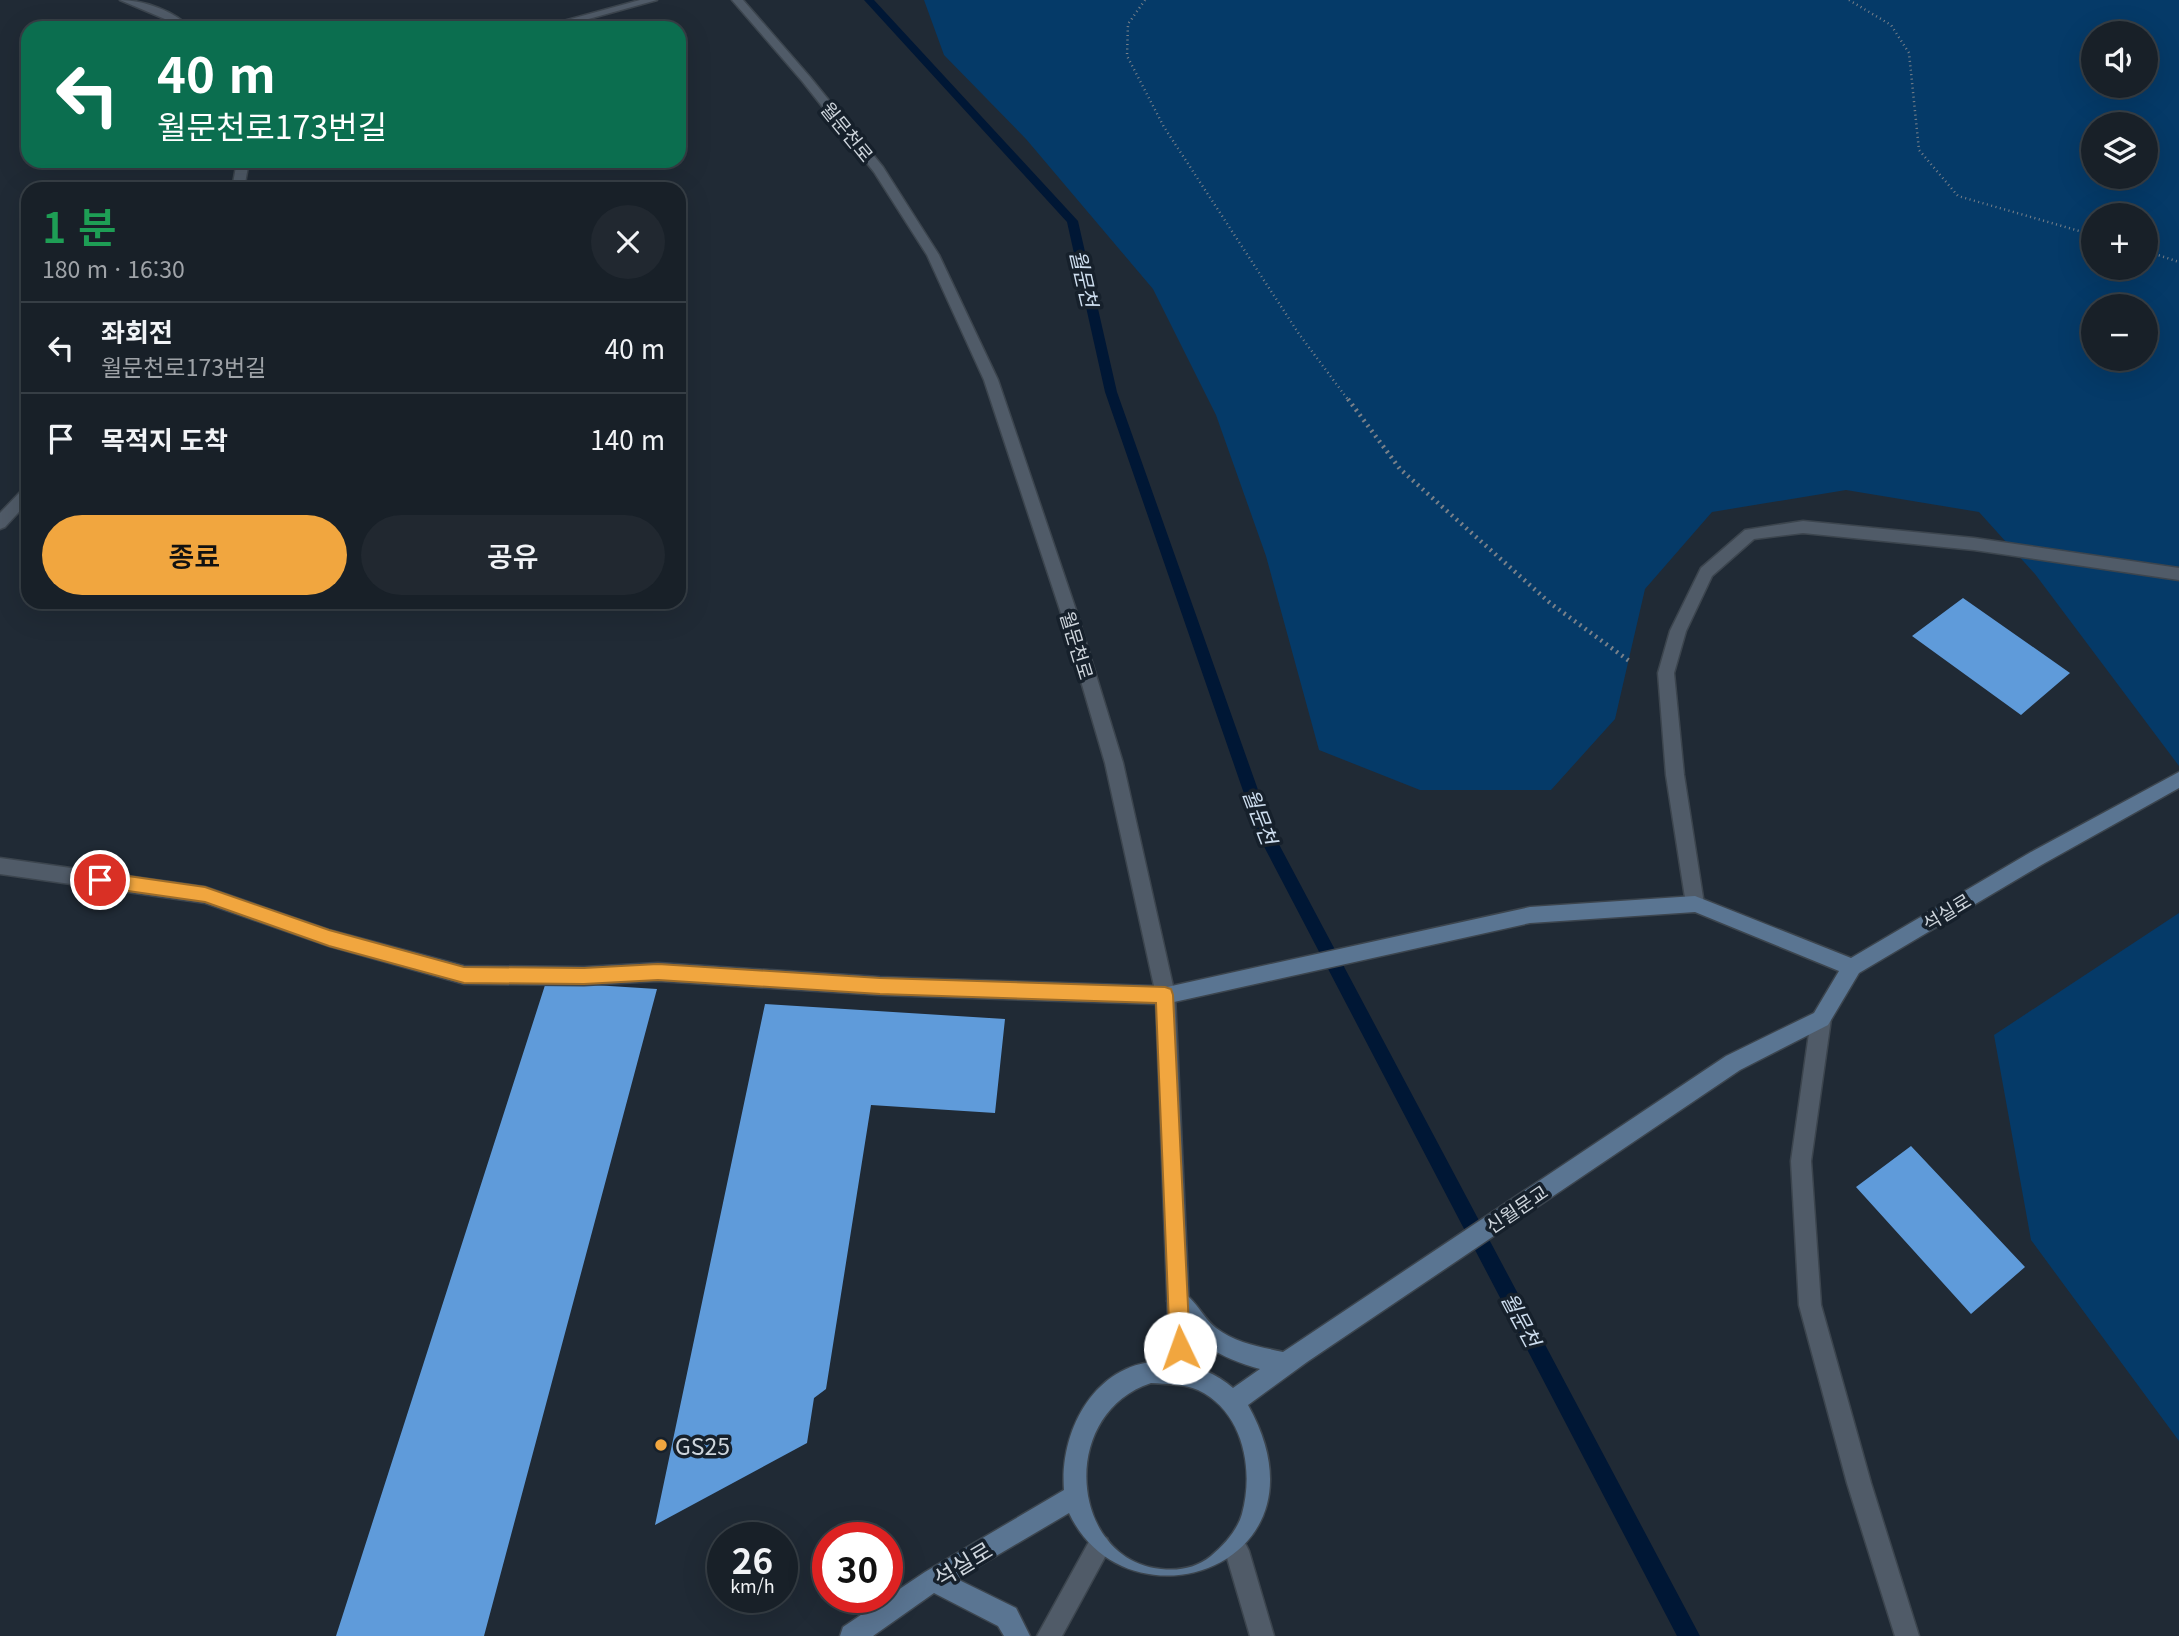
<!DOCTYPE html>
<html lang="ko">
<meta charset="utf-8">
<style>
body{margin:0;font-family:Georgia,"Noto Sans KR",serif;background:#212830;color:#f1f3f6;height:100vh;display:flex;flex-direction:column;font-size:26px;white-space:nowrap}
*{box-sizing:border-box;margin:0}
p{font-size:23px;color:#9fa3a8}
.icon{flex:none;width:38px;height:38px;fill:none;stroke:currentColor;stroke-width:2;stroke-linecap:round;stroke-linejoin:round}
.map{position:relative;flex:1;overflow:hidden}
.drawer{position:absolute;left:21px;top:182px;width:665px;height:427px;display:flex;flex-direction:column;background:#182028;border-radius:21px;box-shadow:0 7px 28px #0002,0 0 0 2px #363e45}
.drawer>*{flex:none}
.banner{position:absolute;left:21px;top:21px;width:665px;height:147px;border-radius:21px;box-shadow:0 7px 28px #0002,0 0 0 2px #363e45;background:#0b6e4f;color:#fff;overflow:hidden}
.buttons{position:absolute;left:2081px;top:21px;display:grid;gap:14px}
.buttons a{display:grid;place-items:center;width:77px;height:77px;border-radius:50%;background:#182028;box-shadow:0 7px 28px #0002,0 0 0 2px #363e45;font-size:35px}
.speed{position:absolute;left:707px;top:1522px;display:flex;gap:14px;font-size:35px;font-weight:700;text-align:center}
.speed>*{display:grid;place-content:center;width:91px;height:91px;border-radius:50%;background:#182028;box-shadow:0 7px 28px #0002,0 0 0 2px #363e45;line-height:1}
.speed small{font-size:18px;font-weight:400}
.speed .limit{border:10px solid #d22;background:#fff;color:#111}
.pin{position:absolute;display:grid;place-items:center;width:60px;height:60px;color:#fff;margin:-30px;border:4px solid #fff;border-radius:50%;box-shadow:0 2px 7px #0007}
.me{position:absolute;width:77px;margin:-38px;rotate:357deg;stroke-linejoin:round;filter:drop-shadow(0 0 5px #0008)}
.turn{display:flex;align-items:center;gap:24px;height:147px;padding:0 21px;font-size:32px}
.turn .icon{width:91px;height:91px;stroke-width:2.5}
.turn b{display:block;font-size:49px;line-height:60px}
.round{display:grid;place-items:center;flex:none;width:74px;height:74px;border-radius:37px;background:#212830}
.summary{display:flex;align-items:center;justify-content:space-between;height:119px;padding:0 21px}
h1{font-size:42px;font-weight:600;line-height:52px;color:#1e9e55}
.button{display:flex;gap:14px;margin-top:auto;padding:14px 21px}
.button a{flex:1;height:80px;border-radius:42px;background:#f1a63f;color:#111;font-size:28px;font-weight:600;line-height:80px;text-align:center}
.button a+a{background:#212830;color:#f1f3f6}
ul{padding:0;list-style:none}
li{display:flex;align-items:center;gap:21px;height:91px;padding:0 21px;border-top:2px solid #363e45}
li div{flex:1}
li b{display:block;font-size:26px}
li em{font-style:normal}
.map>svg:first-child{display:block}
</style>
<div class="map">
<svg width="2179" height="1636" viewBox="0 0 2179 1636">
<rect width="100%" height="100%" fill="#202a35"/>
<path fill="#053a68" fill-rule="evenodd" d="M 924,0 L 2179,0 L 2179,766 L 2035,574 L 1979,512 L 1846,490 L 1712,512 L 1645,589 L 1615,719 L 1551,790 L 1420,790 L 1319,750 L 1266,556 L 1216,415 L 1153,289 L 1026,139 L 944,55 ZM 2093,33 L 2146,33 L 2146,86 L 2093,86 ZM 2093,124 L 2146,124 L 2146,177 L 2093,177 ZM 2093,215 L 2146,215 L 2146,268 L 2093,268 ZM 2093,306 L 2146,306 L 2146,359 L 2093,359 Z
M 2179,913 L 2179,1441 L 2031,1240 L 1994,1035 Z"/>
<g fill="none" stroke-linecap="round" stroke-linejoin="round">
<path fill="#001735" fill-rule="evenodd" d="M 864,0 L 874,0 L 1078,221 L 1117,392 L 1274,835 L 1700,1636 L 1677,1636 L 1259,837 L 1105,392 L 1067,222 Z"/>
</g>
<path fill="#5f9bda" d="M 1963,598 L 2070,673 L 2021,715 L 1912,636 Z
M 546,982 L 657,989 L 484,1636 L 336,1636 Z
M 765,1004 L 1005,1019 L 995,1113 L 871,1105 L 826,1389 L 814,1398 L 807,1443 L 655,1525 Z
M 1911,1146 L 2025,1267 L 1971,1314 L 1856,1187 Z"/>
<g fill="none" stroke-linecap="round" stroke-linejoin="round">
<g stroke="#3c454e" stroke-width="3">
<path id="lane" d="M 1821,1010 L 1828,1013 L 1831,1019 L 1811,1161 L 1821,1305 L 1871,1483 L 1919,1636 L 1895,1636 L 1847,1483 L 1799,1305 L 1791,1161 L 1811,1019 L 1814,1013 Z"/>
</g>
<g stroke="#3c454e" stroke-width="3">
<path id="street" d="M 120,0 C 143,0 175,11 190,28 L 179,28 L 172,22 Z
M 640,0 L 657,0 L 556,28 L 538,28 Z
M 732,0 L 743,0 L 810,77 L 883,167 L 939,255 L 998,380 L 1077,613 L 1123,763 L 1175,995 L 1192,1372 L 1189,1380 L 1181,1383 L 1173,1380 L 1170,1372 L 1156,1004 L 880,995 L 658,981 L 584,985 L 464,984 L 329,946 L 205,903 L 0,874 L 0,858 L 205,887 L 329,930 L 464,966 L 584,967 L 658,963 L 880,977 L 1154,986 L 1105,763 L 1061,613 L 984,380 L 927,255 L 874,172 L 802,81 Z
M 237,161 L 249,161 L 244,189 L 232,189 Z
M 28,488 L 28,502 L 5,527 L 0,529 L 0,513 L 23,489 Z
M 1803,521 L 1974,538 L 2179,568 L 2179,580 L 1974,550 L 1803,533 L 1754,539 L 1712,576 L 1686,631 L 1674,673 L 1684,775 L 1704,904 L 1701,910 L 1695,912 L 1689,910 L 1686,904 L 1666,775 L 1658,673 L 1670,631 L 1701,568 L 1745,530 Z
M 1099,1534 L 1107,1538 L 1111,1546 L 1062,1636 L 1037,1636 L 1091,1538 Z
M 1237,1539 L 1245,1543 L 1249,1551 L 1274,1636 L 1250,1636 L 1225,1551 L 1229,1543 Z"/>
</g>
<g stroke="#3c454e" stroke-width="3">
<path id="secondary" d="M 2179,772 L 2179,788 L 2043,864 L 1859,973 L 1828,1025 L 1740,1070 L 1307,1362 L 1248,1405 C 1338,1566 1127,1636 1069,1513 L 957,1579 L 1016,1608 L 1030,1636 L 1004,1636 L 998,1626 L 934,1593 L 873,1636 L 840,1636 L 843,1627 L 925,1572 L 1064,1490 C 1059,1424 1102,1353 1175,1362 C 1196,1365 1217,1374 1233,1388 L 1260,1369 C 1223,1359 1183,1339 1167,1301 L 1170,1293 L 1178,1290 C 1195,1297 1202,1317 1216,1328 C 1235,1343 1261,1347 1283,1352 L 1726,1056 L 1814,1013 L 1839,971 L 1695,912 L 1530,923 L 1165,1004 L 1158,1001 L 1155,995 L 1158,989 L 1530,907 L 1695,896 L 1851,958 L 2031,852 ZM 1151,1383 C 1167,1384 1184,1384 1198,1390 C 1244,1412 1254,1470 1242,1514 C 1237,1531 1224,1545 1211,1556 C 1196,1568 1180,1571 1161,1569 C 1070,1560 1057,1414 1151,1383 Z"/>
</g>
<path stroke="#79818a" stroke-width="2.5" stroke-dasharray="1 3.5" stroke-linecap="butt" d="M 1145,0 L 1128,24 L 1127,56 L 1164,127 L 1299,334 L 1349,401
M 1849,0 L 1891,25 L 1909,53 L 1919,150 L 1958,196 L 2093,235
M 2146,251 L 2179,262"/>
<path stroke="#79818a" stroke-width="4.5" stroke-dasharray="2 4.5" stroke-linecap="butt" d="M 1348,399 L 1400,469 L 1550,603 L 1632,663"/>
<use href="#lane" fill="#505b68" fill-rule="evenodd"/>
<use href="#street" fill="#505b68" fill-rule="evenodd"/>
<use href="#secondary" fill="#5a7592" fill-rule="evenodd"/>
</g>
<path fill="#f1a63f" stroke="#9d6c29" stroke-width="2" d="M 100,872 L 205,887 L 329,930 L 464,967 L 584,968 L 658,964 L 880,978 L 1165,987 L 1171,989 L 1173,995 L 1190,1348 L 1187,1355 L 1180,1358 L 1173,1355 L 1170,1348 L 1156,1003 L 880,994 L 658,980 L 584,984 L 464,983 L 329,946 L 205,902 L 100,887 L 94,885 L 92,880 L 94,875 Z"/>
<circle fill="#f1a63f" stroke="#16202b" stroke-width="2.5" cx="661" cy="1445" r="7"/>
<g text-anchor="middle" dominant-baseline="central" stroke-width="7" stroke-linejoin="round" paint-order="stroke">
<g font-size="19" fill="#ced5dc" stroke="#16202b">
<text transform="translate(848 131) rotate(51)">월문천로</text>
<text transform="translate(1078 645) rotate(73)">월문천로</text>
<text transform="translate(1946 911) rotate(-31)">석실로</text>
<text transform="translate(1516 1208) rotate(-34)">신월문교</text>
</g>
<g font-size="21" font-style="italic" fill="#cdddee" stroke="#16202b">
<text transform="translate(1085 278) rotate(77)">월문천</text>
<text transform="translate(1261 816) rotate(69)">월문천</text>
<text transform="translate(1522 1319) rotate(62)">월문천</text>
</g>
<g font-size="23" fill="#ced5dc" stroke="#16202b" text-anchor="start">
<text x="675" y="1445">GS25</text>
</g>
<g font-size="23" fill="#ced5dc" stroke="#16202b">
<text transform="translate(962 1563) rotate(-31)">석실로</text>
</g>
</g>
</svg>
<div class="buttons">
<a><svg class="icon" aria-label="sound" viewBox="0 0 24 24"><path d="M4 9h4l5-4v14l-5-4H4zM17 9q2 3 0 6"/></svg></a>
<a><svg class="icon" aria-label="layers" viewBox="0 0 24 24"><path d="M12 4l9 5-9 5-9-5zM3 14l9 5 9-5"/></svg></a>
<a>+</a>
<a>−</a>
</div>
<div class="speed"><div>26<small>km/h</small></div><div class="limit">30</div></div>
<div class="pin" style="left:100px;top:880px;background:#d93025"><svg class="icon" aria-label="arrive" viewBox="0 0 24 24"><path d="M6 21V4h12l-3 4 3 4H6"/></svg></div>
<svg class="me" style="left:1180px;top:1348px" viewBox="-20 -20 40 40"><circle r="19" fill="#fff"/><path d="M0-13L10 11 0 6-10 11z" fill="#f1a63f"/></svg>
<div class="banner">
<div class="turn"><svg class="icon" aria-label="left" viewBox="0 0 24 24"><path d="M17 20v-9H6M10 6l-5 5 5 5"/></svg><div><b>40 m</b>월문천로173번길</div></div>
</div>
<section class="drawer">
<div class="summary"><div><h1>1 분</h1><p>180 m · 16:30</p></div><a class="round"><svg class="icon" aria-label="close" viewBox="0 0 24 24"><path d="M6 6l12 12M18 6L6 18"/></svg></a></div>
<ul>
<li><svg class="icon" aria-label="left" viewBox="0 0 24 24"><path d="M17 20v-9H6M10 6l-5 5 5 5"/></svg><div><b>좌회전</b><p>월문천로173번길</p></div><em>40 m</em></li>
<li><svg class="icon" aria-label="arrive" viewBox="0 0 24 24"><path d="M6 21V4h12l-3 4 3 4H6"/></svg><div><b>목적지 도착</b></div><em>140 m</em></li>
</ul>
<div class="button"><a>종료</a><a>공유</a></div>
</section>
</div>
